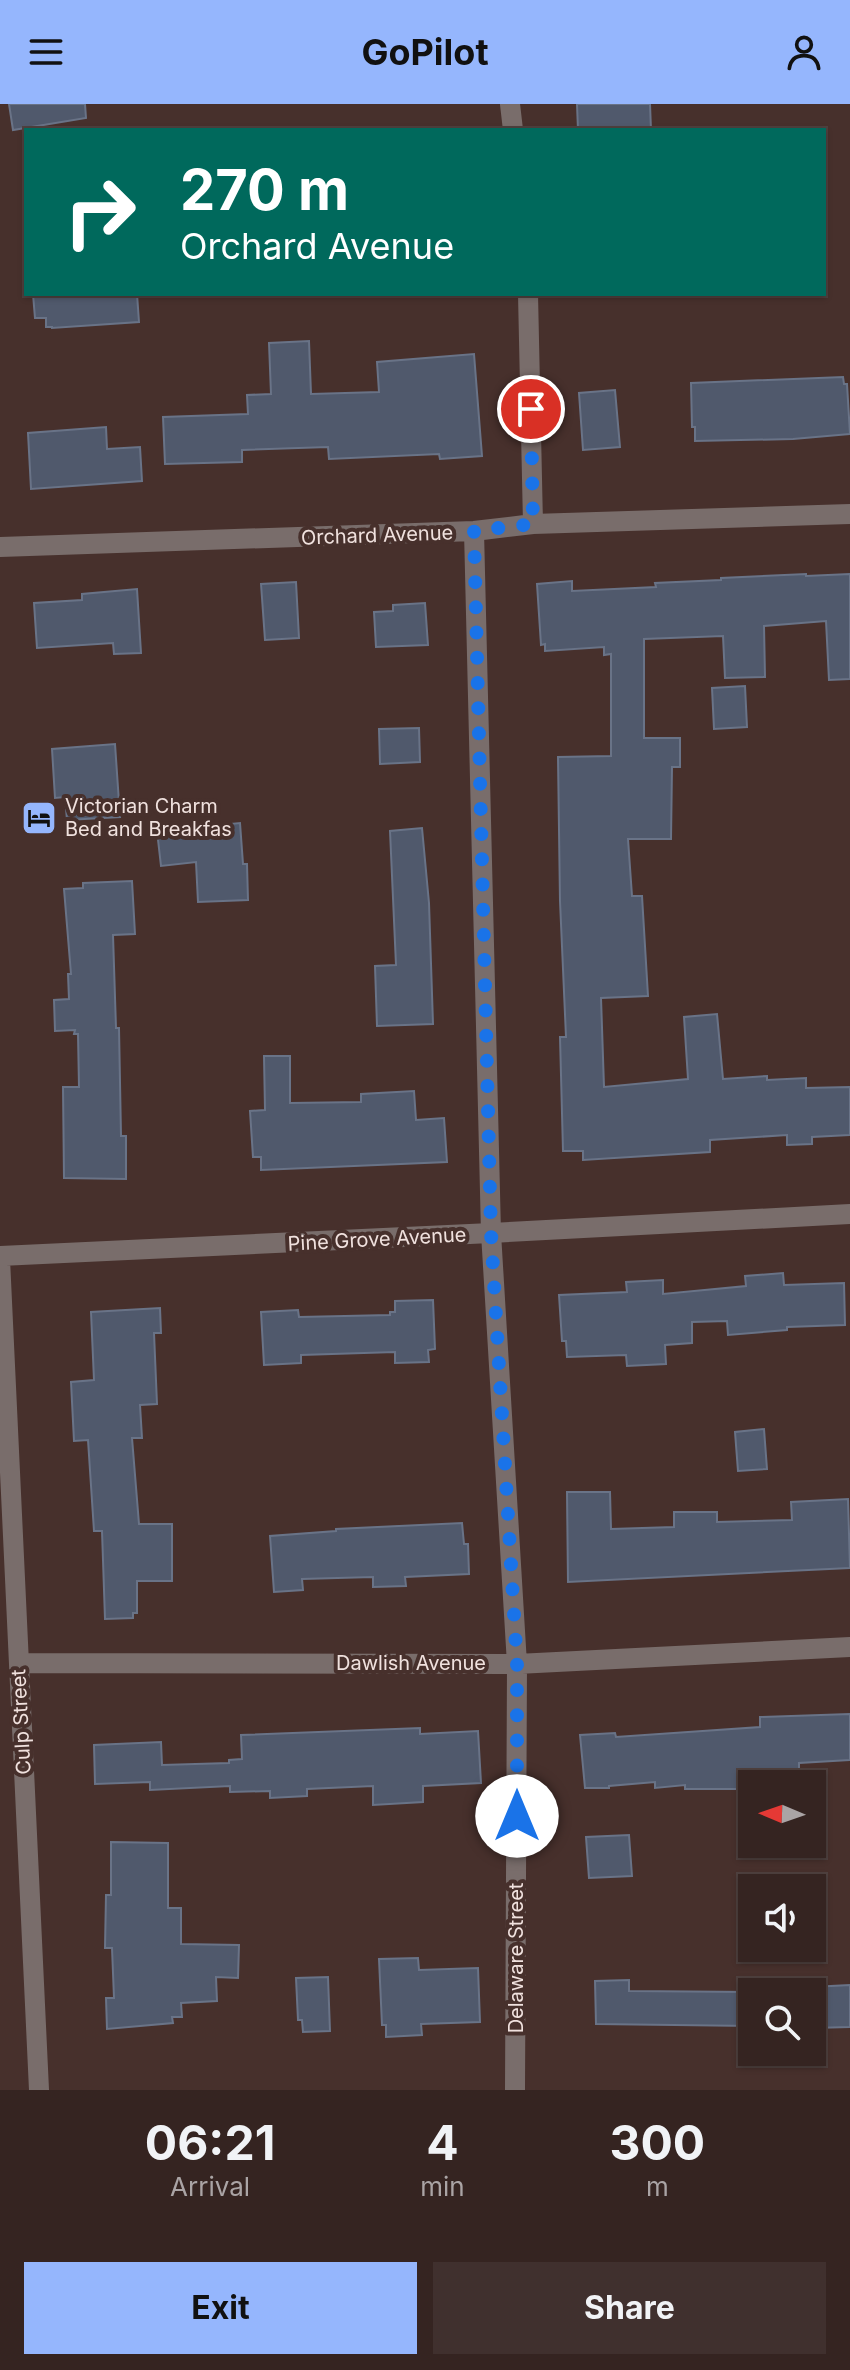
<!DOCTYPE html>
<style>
body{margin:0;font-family:Inter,sans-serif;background:#40302e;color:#f1f3f6;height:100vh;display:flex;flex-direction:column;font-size:30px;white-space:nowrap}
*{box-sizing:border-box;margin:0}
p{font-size:26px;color:#aaa4a5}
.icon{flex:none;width:44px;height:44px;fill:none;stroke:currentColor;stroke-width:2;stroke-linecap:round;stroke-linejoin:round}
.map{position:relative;height:1986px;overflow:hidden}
.side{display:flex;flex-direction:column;background:#352421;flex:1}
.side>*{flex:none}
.top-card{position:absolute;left:24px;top:24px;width:802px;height:168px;border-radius:0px;box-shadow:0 2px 6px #0004,0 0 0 2px #4f413f;background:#00695c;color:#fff;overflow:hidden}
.needle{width:52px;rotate:272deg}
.controls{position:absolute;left:738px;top:1666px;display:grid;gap:16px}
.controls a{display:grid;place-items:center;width:88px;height:88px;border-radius:0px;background:#352421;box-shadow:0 2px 6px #0004,0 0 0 2px #4f413f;font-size:40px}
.pin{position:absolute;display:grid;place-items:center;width:68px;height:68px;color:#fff;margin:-34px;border:4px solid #fff;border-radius:50%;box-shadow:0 2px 8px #0007}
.me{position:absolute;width:88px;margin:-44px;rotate:0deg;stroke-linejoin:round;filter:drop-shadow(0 0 6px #0008)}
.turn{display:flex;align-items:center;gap:28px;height:168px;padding:0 24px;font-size:36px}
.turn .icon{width:104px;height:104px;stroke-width:2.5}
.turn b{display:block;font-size:56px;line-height:68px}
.eta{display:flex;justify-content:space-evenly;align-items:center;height:136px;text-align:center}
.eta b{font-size:48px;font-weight:700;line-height:56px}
.cta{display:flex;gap:16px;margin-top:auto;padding:16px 24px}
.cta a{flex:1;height:92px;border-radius:0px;background:#95b6fd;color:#111;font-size:32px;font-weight:700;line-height:92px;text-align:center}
.cta a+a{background:#40302e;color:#f1f3f6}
header{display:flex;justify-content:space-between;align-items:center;height:104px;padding:0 24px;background:#95b6fd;color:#111;font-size:36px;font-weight:700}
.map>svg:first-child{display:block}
</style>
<header><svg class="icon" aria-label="menu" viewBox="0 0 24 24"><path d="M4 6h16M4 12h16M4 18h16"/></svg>GoPilot<svg class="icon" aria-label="person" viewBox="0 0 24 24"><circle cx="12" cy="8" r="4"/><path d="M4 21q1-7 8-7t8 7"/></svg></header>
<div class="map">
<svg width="850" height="1986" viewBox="0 0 850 1986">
<rect width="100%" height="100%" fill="#47302c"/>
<path fill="#50596c" stroke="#697387" stroke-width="2" d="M 9,0 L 85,0 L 86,14 L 13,26 Z
M 577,0 L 650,0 L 651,26 L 578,26 Z
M 33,190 L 137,190 L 139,218 L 52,224 L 52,223 L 46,223 L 46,214 L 35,214 Z
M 309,237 L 311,290 L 379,288 L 377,258 L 474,250 L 482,352 L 440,355 L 439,350 L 329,355 L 328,343 L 242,346 L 242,358 L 165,360 L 163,313 L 248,310 L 247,291 L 271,290 L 269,239 Z
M 843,273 L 844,280 L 847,280 L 850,330 L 793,335 L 695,337 L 695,323 L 692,323 L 691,279 Z
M 615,286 L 620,343 L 583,346 L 579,289 Z
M 106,323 L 107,345 L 140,343 L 142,377 L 31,385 L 28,329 Z
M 806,470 L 806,472 L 850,470 L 850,575 L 829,576 L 826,517 L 764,522 L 765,573 L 725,574 L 723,532 L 644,535 L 644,634 L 680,634 L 680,663 L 672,663 L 671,735 L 628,735 L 632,792 L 642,792 L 648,892 L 601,894 L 604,983 L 688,975 L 684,913 L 717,910 L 723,975 L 767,972 L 767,976 L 806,974 L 806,984 L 850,983 L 850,1031 L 812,1033 L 812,1040 L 787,1041 L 787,1031 L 710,1036 L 710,1048 L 583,1056 L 583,1047 L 563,1047 L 560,933 L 566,933 L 560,797 L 558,653 L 611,652 L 611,550 L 604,551 L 604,543 L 545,547 L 545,540 L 541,541 L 537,480 L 572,477 L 572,487 L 656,483 L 655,479 L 721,476 L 721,474 Z
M 296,478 L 299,534 L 265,536 L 261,480 Z
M 137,485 L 141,549 L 114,550 L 113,539 L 37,544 L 34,499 L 82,496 L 82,490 Z
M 425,499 L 428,541 L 376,543 L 374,508 L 393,507 L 393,501 Z
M 745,582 L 747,623 L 714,625 L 712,584 Z
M 419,624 L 420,658 L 380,660 L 379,625 Z
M 115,640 L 120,713 L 67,716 L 65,693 L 55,694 L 52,645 Z
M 240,719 L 243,760 L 247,760 L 248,796 L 198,798 L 196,758 L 161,762 L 157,727 Z
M 422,724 L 429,799 L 433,920 L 377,922 L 375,862 L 396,861 L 390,727 Z
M 132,777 L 135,830 L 113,831 L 116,924 L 119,924 L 121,1032 L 126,1032 L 126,1075 L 64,1074 L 63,983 L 79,983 L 78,930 L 74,930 L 75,926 L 55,927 L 54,896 L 69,895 L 68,870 L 71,870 L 64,785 L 83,784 L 83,779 Z
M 264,952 L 290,952 L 290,999 L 361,998 L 361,990 L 414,987 L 416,1016 L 444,1014 L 447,1058 L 261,1066 L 261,1053 L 253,1053 L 250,1007 L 265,1006 Z
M 783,1169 L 784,1181 L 844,1179 L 845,1221 L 787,1223 L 787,1226 L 728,1231 L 727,1217 L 692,1218 L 692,1239 L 665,1241 L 666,1260 L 627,1262 L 626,1251 L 567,1253 L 566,1237 L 562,1237 L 559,1191 L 627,1188 L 626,1178 L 663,1176 L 663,1190 L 746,1182 L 745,1172 Z
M 433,1196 L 435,1245 L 428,1246 L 429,1258 L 395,1259 L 395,1248 L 301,1251 L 301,1259 L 264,1261 L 261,1208 L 298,1206 L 299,1213 L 390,1211 L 390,1208 L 395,1208 L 395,1197 Z
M 160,1204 L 161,1229 L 154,1229 L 157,1300 L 140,1301 L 142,1334 L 132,1334 L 139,1420 L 172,1420 L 172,1477 L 137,1477 L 137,1509 L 133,1509 L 133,1514 L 105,1515 L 102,1427 L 94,1427 L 88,1336 L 74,1337 L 71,1278 L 94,1276 L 91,1208 Z
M 764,1325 L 767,1365 L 738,1367 L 735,1328 Z
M 567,1388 L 610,1388 L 611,1425 L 674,1423 L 674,1408 L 717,1408 L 717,1418 L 792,1416 L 791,1398 L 848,1395 L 850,1464 L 568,1478 Z
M 462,1419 L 464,1440 L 468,1440 L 469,1470 L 405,1473 L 406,1482 L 373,1483 L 373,1473 L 302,1475 L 303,1486 L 274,1488 L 270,1432 L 336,1427 L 336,1425 Z
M 850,1610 L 850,1656 L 799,1659 L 799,1680 L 752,1680 L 752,1685 L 685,1685 L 685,1681 L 655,1684 L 655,1678 L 609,1682 L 609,1684 L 585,1684 L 580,1631 L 615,1629 L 616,1633 L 760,1623 L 760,1613 Z
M 420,1624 L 420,1630 L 478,1627 L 481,1679 L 423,1682 L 423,1698 L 373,1701 L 373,1682 L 307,1685 L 307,1692 L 270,1694 L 270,1687 L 230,1688 L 230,1682 L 150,1686 L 150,1678 L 95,1680 L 94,1641 L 161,1638 L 162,1661 L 229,1659 L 229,1656 L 242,1655 L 241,1631 Z
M 629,1731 L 632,1772 L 589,1774 L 586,1733 Z
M 111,1738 L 168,1739 L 168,1804 L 181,1804 L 181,1840 L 239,1841 L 238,1874 L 216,1873 L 217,1897 L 181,1899 L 182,1913 L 172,1913 L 173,1919 L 107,1925 L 106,1894 L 114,1894 L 112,1844 L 105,1844 L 106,1791 L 111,1791 Z
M 418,1854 L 419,1866 L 478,1864 L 480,1918 L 421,1920 L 422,1931 L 386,1933 L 386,1921 L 382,1921 L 379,1855 Z
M 328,1873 L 330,1927 L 303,1928 L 302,1916 L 298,1916 L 296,1874 Z
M 629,1876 L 629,1887 L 752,1888 L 752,1922 L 596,1920 L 595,1877 Z
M 850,1881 L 850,1923 L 813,1924 L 812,1883 Z"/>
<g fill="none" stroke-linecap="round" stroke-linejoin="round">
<path stroke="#796d6b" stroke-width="20" d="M 510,0 L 513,26
M 528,190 L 533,420
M 474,427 L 491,1129 L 517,1560 L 515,1986
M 0,443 L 474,427 L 533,420 L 850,410
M 0,1152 L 491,1129 L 850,1110
M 0,1155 L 39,1986
M 19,1559 L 517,1560 L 850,1543"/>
</g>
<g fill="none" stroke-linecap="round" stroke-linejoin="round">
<path stroke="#1a73e8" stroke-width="14" stroke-dasharray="0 25.2" d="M 517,1712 L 517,1560 L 491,1129 L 474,427 L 533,420 L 531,305"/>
</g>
<defs>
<g id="hotel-square" transform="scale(1.8)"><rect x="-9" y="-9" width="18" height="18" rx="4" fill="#95b6fd" stroke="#47302c"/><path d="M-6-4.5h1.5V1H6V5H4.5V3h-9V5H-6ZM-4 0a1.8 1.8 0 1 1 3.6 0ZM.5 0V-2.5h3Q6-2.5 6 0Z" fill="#111"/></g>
</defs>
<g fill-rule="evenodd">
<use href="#hotel-square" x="39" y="714"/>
</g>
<g text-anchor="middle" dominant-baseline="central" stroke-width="8" stroke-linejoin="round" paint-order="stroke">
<g font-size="20" fill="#f0e1de" stroke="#47302c">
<text transform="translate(377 431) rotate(-2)">Orchard Avenue</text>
<text transform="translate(377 1135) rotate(-3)">Pine Grove Avenue</text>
<text x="411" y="1559">Dawlish Avenue</text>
<text transform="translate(21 1618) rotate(-93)">Culp Street</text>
<text transform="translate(516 1854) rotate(-90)">Delaware Street</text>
</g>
<g font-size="20" fill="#f0e1de" stroke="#47302c" text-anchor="start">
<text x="65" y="702">Victorian Charm<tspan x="65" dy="23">Bed and Breakfas</tspan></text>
</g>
</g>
</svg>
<div class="controls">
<a><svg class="needle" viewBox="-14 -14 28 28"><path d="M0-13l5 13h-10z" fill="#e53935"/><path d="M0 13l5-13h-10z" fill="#aaa4a5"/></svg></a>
<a><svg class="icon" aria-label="sound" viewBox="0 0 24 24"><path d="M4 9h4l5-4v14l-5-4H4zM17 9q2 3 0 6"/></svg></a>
<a><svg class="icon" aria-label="search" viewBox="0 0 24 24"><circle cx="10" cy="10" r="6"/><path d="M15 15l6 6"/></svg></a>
</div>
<div class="pin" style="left:531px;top:305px;background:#d93025"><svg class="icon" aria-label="arrive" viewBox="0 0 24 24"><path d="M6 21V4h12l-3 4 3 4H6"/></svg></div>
<svg class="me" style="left:517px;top:1712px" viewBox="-20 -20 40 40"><circle r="19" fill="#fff"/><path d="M0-13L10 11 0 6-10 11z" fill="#1a73e8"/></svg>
<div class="top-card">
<div class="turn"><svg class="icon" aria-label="right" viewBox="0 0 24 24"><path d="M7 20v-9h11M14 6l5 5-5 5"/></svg><div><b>270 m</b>Orchard Avenue</div></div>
</div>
</div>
<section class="side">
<div class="eta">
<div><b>06:21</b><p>Arrival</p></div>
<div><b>4</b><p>min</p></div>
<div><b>300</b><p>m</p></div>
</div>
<div class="cta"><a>Exit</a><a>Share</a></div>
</section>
